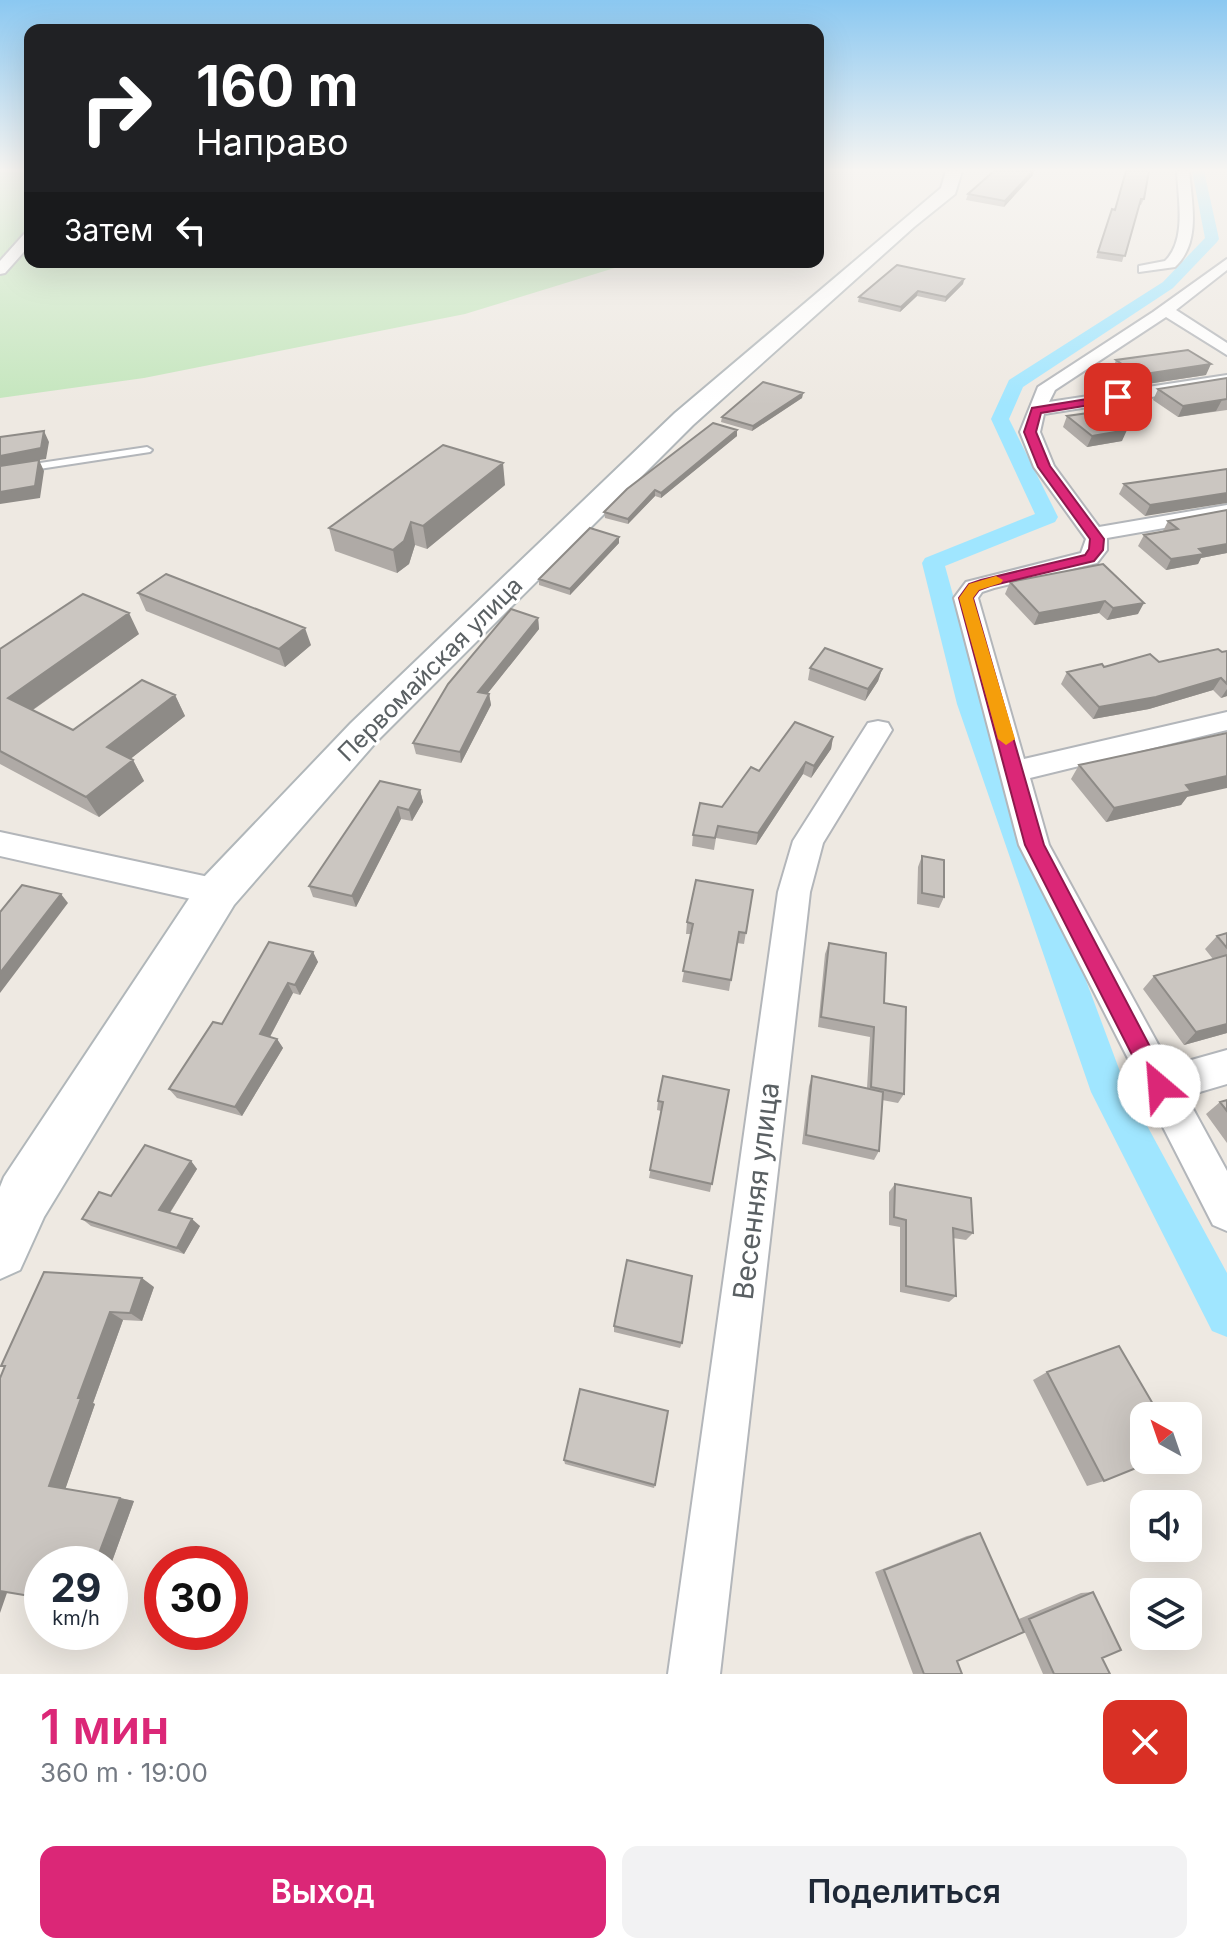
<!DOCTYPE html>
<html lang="ru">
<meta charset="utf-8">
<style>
body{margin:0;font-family:Inter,sans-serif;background:#f2f2f3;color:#1f2937;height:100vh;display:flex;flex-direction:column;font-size:30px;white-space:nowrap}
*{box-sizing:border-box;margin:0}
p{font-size:26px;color:#747a83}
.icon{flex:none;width:44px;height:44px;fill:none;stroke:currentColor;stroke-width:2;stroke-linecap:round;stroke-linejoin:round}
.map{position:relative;height:1674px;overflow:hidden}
.side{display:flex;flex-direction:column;background:#fff;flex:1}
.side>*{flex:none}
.guide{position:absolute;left:24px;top:24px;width:800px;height:244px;border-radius:16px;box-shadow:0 8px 32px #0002;background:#202124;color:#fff;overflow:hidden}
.needle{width:52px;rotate:320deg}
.controls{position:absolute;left:1130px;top:1402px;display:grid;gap:16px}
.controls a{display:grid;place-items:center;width:72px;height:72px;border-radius:16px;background:#fff;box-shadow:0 8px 32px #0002;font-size:40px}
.speed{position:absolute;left:24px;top:1546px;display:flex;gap:16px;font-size:40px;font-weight:700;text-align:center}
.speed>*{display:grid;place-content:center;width:104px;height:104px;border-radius:50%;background:#fff;box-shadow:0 8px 32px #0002;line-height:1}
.speed small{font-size:20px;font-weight:400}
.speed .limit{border:12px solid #d22;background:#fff;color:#111}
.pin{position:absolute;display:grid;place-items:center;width:68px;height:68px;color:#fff;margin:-34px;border-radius:16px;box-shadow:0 4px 12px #0006}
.me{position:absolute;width:88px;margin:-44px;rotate:333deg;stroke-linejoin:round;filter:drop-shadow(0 0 6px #0008)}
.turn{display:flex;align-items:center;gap:28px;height:168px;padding:0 40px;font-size:36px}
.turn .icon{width:104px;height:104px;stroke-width:2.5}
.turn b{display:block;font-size:56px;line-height:68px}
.then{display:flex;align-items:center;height:76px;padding:0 40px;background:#0003;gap:16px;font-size:30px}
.round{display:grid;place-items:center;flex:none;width:84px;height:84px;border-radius:16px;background:#f2f2f3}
.summary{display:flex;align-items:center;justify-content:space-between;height:136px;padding:0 40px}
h1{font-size:48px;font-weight:600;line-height:60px;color:#db2777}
.action{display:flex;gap:16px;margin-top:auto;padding:16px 40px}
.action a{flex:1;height:92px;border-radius:16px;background:#db2777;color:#fff;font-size:32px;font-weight:600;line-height:92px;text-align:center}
.action a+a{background:#f2f2f3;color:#1f2937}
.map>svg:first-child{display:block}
</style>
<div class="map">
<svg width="1227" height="1674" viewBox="0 0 1227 1674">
<rect width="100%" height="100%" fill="#eee9e2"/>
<path fill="#c4e6bd" d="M 0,171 L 30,171 L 30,262 L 634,262 L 465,314 L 144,378 L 0,398 Z"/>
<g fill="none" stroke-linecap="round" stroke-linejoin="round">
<path fill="#a0e6ff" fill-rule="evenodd" d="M 1192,171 L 1204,171 L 1219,239 L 1217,242 L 1173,288 L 1023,387 L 1009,419 L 1058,517 L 1055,522 L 945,566 L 983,704 L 1125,1085 L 1227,1273 L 1227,1337 L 1212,1331 L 1091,1092 L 957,704 L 922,563 L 925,558 L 1035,514 L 991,419 L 1009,380 L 1163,282 L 1205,238 Z"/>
<g stroke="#b3b6ba" stroke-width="4">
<path id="lane" d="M 147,447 L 152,450 L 150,452 L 0,475 L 0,469 Z"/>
</g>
<g stroke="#b3b6ba" stroke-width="4">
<path id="street" d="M 1177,171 L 1189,171 C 1192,203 1201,243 1175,267 L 1139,272 L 1139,266 L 1165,261 C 1187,240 1178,198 1177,171 Z
M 30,232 L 30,245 L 5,273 L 0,274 L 0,261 L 25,233 Z
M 1227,259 L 1227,270 L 1176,310 L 1227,343 L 1227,355 L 1166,317 L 1055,390 L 1049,402 L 1227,375 L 1227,385 L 1044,414 L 1040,432 L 1054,466 L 1099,527 L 1227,505 L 1227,517 L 1107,538 L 1107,550 L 1097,563 L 994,588 L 982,592 L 978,598 L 1024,759 L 1227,712 L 1227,730 L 1030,778 L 1049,845 L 1170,1066 L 1227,1050 L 1227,1084 L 1186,1096 L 1227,1171 L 1227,1231 L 1213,1225 L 1019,845 L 954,598 L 966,582 L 1081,553 L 1086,539 L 1034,467 L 1020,432 L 1038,387 L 1153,312 Z
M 878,721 L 888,723 L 892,730 L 823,843 L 810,892 L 720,1674 L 668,1674 L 778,892 L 793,841 L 868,723 Z
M 0,832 L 218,879 L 229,883 L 234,892 L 229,901 L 218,905 L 0,856 Z"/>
</g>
<g stroke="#b1b7ba" stroke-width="4">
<path id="secondary" d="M 946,171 L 962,171 L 955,194 L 914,227 L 693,425 L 377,741 L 234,905 L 44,1217 L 20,1270 L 0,1279 L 0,1187 L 4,1177 L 202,879 L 351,723 L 675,413 L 941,188 Z"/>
</g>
<use href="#lane" fill="#fff" fill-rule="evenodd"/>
<use href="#street" fill="#fff" fill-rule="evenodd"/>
<use href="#secondary" fill="#fff" fill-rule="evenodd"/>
</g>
<path fill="#afaaa6" d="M 1125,171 L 1149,171 L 1144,199 L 1141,205 L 1139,205 L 1122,262 L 1096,258 L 1112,209 L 1115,210 Z
M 1033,175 L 1004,207 L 966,200 L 968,194 Z
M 964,279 L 963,284 L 945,302 L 917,296 L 900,312 L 858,302 L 859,297 Z
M 1116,360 L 1206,375 L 1134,386 L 1112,371 Z
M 1227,378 L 1227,410 L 1178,417 L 1153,400 L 1158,389 Z
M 803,393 L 802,398 L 752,431 L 721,422 L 722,417 Z
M 1067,416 L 1122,441 L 1087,447 L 1063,427 Z
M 737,430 L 737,436 L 661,498 L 655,496 L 628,524 L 605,518 L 604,512 Z
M 1227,469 L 1145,516 L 1119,494 L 1124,484 Z
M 505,485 L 427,549 L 415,545 L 409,564 L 397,573 L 335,551 L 329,528 Z
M 1227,510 L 1227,553 L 1201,558 L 1198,564 L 1166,570 L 1138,546 L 1144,535 L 1163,531 L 1168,521 Z
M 619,537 L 619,543 L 570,595 L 539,585 L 539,579 Z
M 1103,564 L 1138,614 L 1107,620 L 1099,613 L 1034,625 L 1005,594 L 1010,582 Z
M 138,593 L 311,645 L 285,667 L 146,611 Z
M 538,618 L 539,629 L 487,694 L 489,694 L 491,705 L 461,763 L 416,754 L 413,743 Z
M 139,634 L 33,710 L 73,730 L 175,695 L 185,716 L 130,759 L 133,760 L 144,781 L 99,817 L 0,764 L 0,649 Z
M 1227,651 L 1227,696 L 1221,698 L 1213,690 L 1149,709 L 1093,719 L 1061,684 L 1067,672 L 1104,667 L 1159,662 Z
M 810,668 L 882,669 L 878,681 L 865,701 L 808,680 Z
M 833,737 L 831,749 L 811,778 L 803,774 L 756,845 L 716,838 L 714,850 L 692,846 L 693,835 L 759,771 Z
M 1079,765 L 1187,797 L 1181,805 L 1106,822 L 1071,779 Z
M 380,781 L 420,790 L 423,802 L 412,821 L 401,819 L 356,907 L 313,897 L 309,886 Z
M 922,856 L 944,897 L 939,908 L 917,904 L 918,867 Z
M 753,890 L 744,944 L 737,943 L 729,991 L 682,982 L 691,934 L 686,934 L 687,922 Z
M 1227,933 L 1227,1033 L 1184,1045 L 1143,989 L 1154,976 L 1213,959 L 1205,949 L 1217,936 Z
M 829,943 L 884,1003 L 904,1094 L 898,1103 L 882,1100 L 879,1151 L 874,1160 L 802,1144 L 809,1086 L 812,1076 L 867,1088 L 870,1037 L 818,1027 L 825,954 Z
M 313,952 L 318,962 L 300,995 L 293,993 L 270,1037 L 277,1039 L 283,1048 L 242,1116 L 177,1098 L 169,1089 L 222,1024 Z
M 729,1090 L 710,1192 L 649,1178 L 661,1111 L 657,1110 L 658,1101 Z
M 1227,1100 L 1227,1143 L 1206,1114 L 1220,1102 Z
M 191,1161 L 197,1169 L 170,1213 L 200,1226 L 184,1254 L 91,1226 L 82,1219 L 111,1196 Z
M 895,1184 L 973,1233 L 966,1240 L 953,1238 L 956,1296 L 949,1302 L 900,1292 L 900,1227 L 889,1225 L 889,1192 Z
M 154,1287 L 142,1321 L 123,1320 L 93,1403 L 95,1404 L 65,1489 L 120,1498 L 134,1501 L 110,1567 L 110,1564 L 42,1564 L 5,1367 L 1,1366 Z
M 614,1326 L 682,1343 L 680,1348 L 614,1332 Z
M 1047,1372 L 1104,1481 L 1087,1486 L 1033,1380 Z
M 564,1460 L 655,1485 L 654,1488 L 565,1464 Z
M 980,1533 L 957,1661 L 962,1674 L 913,1674 L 875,1572 L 967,1536 Z
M 1093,1592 L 1102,1658 L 1110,1674 L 1043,1674 L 1019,1619 L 1081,1593 Z"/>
<path fill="#8e8b87" d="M 1033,171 L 1034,171 L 1033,175 L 1004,207 L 1005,201 Z
M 964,279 L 963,284 L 945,302 L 946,297 Z
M 918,291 L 917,296 L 900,312 L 901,307 Z
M 1211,364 L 1206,375 L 1134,386 L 1138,375 Z
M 803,393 L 802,398 L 752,431 L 753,426 Z
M 1222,400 L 1216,411 L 1178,417 L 1183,406 Z
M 737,430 L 737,436 L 661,498 L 661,493 Z
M 1127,430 L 1122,441 L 1087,447 L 1092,436 Z
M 44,431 L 49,442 L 46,459 L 39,460 L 44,471 L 40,498 L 0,504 L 0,456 Z
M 503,463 L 505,485 L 427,549 L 423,526 Z
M 655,490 L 655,496 L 628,524 L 628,519 Z
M 1227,493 L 1227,503 L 1145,516 L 1150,505 Z
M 411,522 L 415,545 L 409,564 L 397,573 L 393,550 Z
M 619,537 L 619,543 L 570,595 L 570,589 Z
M 1227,544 L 1227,553 L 1201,558 L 1198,564 L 1166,570 L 1171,559 L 1199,549 Z
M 1105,601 L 1099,613 L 1034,625 L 1039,613 Z
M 1144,603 L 1138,614 L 1107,620 L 1113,608 Z
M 129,613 L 139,634 L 21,718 L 8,698 Z
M 538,618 L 539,629 L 480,703 L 478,692 Z
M 305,628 L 311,645 L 285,667 L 279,649 Z
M 882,669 L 878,681 L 865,701 L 868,689 Z
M 1221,678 L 1213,690 L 1149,709 L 1093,719 L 1099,707 Z
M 1227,689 L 1227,696 L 1221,698 Z
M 489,694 L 491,705 L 461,763 L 460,752 Z
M 175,695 L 185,716 L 119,768 L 107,747 Z
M 833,737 L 831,749 L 811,778 L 814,766 Z
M 133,760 L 144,781 L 99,817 L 86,797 Z
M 806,762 L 803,774 L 756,845 L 758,833 Z
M 1227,776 L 1227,788 L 1187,797 L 1181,805 L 1106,822 L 1114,808 L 1186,785 Z
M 420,790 L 423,802 L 412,821 L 409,810 Z
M 398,807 L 401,819 L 356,907 L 352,896 Z
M 61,894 L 68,903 L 0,993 L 0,973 Z
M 313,952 L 318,962 L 300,995 L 295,985 Z
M 288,983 L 293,993 L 266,1044 L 260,1034 Z
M 1227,1024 L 1227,1033 L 1184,1045 L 1196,1032 Z
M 277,1039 L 283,1048 L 242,1116 L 235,1107 Z
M 191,1161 L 197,1169 L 167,1217 L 159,1210 Z
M 192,1219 L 200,1226 L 184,1254 L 177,1248 Z
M 142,1278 L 154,1287 L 142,1321 L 130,1313 Z
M 110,1312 L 123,1320 L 93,1403 L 95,1404 L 65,1490 L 49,1486 L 78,1398 Z
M 120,1498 L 134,1501 L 110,1567 L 110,1564 L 95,1564 Z
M 0,1590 L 8,1590 L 0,1613 Z"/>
<path fill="#cbc6c1" stroke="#8e8b87" stroke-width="2" d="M 994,171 L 1033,171 L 1005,201 L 968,194 Z
M 1126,171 L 1149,171 L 1144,199 L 1141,199 L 1125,256 L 1098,252 L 1112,209 L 1115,210 Z
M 897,265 L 964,279 L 946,297 L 918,291 L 901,307 L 859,297 Z
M 1188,350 L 1211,364 L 1138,375 L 1116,360 Z
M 1227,378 L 1227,399 L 1183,406 L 1158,389 Z
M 763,382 L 803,393 L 753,426 L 722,417 Z
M 1102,411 L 1127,430 L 1092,436 L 1067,416 Z
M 713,423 L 737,430 L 661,493 L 655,490 L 628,519 L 604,512 L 627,489 Z
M 44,431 L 41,448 L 0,456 L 0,437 Z
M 443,445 L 503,463 L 423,526 L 411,522 L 404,541 L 393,550 L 329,528 Z
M 39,460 L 35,486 L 0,492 L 0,466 Z
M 1227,469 L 1227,493 L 1150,505 L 1124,484 Z
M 1227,510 L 1227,544 L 1199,549 L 1204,554 L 1171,559 L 1144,535 L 1178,529 L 1168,521 Z
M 590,528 L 619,537 L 570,589 L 539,579 Z
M 1103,564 L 1144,603 L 1113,608 L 1105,601 L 1039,613 L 1010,582 Z
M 166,574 L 305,628 L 279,649 L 138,593 Z
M 83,594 L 129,613 L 8,698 L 73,730 L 142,680 L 175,695 L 107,747 L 133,760 L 86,797 L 0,751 L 0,649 Z
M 511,609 L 538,618 L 478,692 L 489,694 L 460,752 L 413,743 L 448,684 Z
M 825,648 L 882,669 L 868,689 L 810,668 Z
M 1218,649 L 1222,652 L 1227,651 L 1227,684 L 1221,678 L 1156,697 L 1099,707 L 1067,672 L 1102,664 L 1104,667 L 1150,654 L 1159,662 Z
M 795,722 L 833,737 L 814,766 L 806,762 L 758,833 L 718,826 L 715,838 L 693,835 L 700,803 L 722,807 L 751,767 L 759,771 Z
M 1227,733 L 1227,776 L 1186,785 L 1191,791 L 1114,808 L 1079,765 Z
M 380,781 L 420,790 L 409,810 L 398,807 L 352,896 L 309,886 Z
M 922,856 L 944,860 L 944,897 L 922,893 Z
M 696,880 L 753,890 L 746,933 L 739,932 L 731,980 L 683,971 L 693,924 L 687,922 Z
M 22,885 L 61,894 L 0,973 L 0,912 Z
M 1227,933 L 1227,948 L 1217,936 Z
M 269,942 L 313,952 L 295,985 L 288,983 L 260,1034 L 277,1039 L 235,1107 L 169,1089 L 213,1022 L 222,1024 Z
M 829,943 L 886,953 L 884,1003 L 906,1007 L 904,1094 L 871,1087 L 874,1027 L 821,1017 Z
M 1227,955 L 1227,1024 L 1196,1032 L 1154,976 Z
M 663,1076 L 729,1090 L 712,1184 L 650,1170 L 663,1102 L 658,1101 Z
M 812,1076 L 883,1092 L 879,1151 L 806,1135 Z
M 1227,1100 L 1227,1111 L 1220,1102 Z
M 145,1145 L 191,1161 L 159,1210 L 192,1219 L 177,1248 L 82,1219 L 99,1192 L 111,1196 Z
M 895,1184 L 971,1198 L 973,1233 L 953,1228 L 956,1296 L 906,1286 L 906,1220 L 894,1217 Z
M 627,1260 L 692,1276 L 682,1343 L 614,1326 Z
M 44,1272 L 142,1278 L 130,1313 L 110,1312 L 78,1398 L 81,1398 L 49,1486 L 120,1498 L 95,1564 L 42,1564 L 42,1598 L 0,1591 L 0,1378 L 5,1366 L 1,1366 Z
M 1119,1346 L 1160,1416 L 1144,1416 L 1144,1460 L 1156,1460 L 1104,1481 L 1047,1372 Z
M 580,1389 L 668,1411 L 655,1485 L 564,1460 Z
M 980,1533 L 1024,1632 L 957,1661 L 962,1674 L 924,1674 L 884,1570 Z
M 1093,1592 L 1121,1650 L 1102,1658 L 1110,1674 L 1054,1674 L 1029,1619 Z"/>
<linearGradient id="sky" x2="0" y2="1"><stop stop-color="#8bc8f1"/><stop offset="0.42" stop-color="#f7f5f2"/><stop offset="1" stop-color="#f7f5f2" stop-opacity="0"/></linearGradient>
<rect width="1227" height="405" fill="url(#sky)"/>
<path fill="#db2777" stroke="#8e194d" stroke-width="2" d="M 1118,394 L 1121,395 L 1121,400 L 1041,413 L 1036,432 L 1050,466 L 1104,539 L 1103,550 L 1094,561 L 990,586 L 979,590 L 973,598 L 1044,845 L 1167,1079 L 1171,1086 L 1167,1094 L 1159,1097 L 1152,1094 L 1025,845 L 959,598 L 969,584 L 981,580 L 1085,555 L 1089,549 L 1090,539 L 1038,467 L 1024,432 L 1032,408 Z"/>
<path fill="#f59e0b" d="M 996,576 L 1003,580 L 1001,583 L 979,590 L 973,598 L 1015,739 L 1006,745 L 998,739 L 959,598 L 969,584 Z"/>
<g text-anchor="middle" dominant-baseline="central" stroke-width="6" stroke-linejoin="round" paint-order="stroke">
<g font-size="24" fill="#5a6063" stroke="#fff">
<text transform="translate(430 669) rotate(-45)">Первомайская улица</text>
</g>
<g font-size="28" fill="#5a6063" stroke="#fff">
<text transform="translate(756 1191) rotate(-83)">Весенняя улица</text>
</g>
</g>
</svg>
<div class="controls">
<a><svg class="needle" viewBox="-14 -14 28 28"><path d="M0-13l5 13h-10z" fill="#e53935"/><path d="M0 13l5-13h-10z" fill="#747a83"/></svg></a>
<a><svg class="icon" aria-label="sound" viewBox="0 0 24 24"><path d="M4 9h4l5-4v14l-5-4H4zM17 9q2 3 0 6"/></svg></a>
<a><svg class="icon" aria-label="layers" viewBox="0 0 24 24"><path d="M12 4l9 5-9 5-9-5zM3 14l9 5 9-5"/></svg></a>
</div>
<div class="speed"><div>29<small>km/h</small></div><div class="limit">30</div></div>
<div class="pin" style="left:1118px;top:397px;background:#d93025"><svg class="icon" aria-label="arrive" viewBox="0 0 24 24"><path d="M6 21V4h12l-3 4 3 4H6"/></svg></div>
<svg class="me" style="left:1159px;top:1086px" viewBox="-20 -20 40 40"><circle r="19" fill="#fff"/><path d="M0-13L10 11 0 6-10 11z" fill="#db2777"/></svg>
<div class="guide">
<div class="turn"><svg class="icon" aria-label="right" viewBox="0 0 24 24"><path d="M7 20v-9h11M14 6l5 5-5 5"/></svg><div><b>160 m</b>Направо</div></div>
<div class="then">Затем<svg class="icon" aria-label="left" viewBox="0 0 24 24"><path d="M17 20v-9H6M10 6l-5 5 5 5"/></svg></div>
</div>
</div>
<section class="side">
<div class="summary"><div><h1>1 мин</h1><p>360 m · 19:00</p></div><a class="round" style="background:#d93025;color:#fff"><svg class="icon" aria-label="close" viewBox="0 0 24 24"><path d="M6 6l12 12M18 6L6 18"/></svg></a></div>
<div class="action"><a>Выход</a><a>Поделиться</a></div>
</section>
